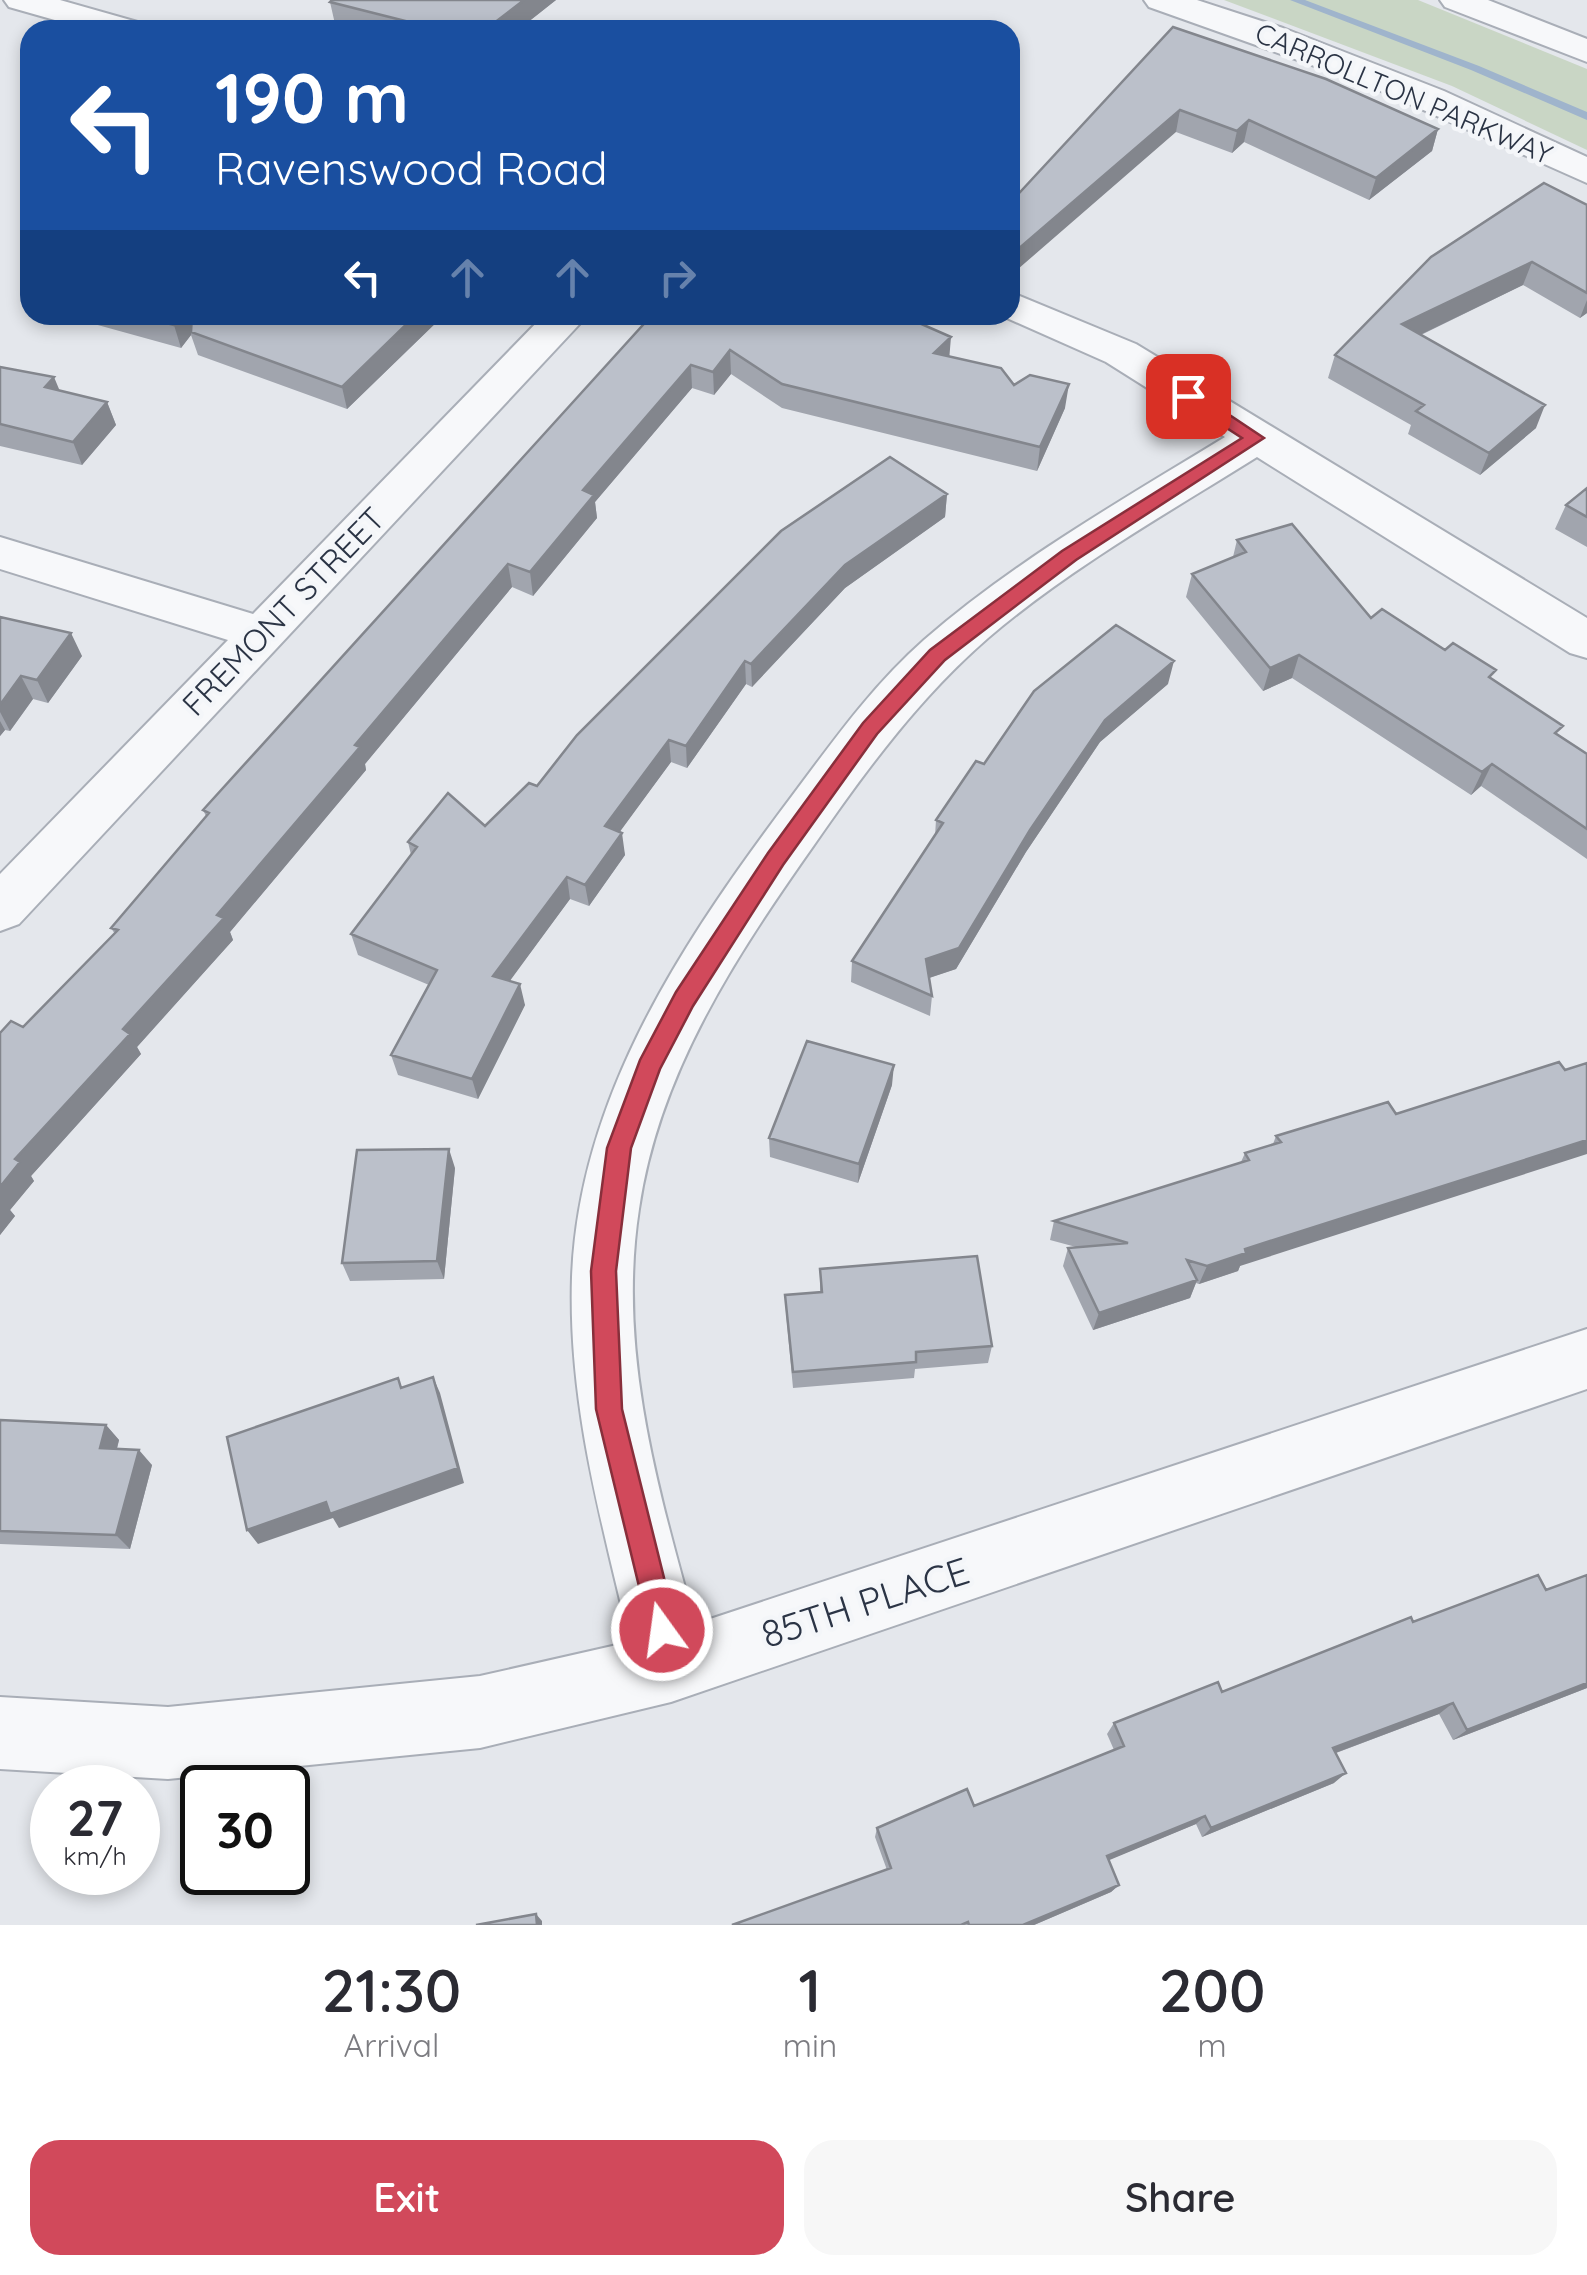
<!DOCTYPE html>
<style>
body{margin:0;font-family:Quicksand,sans-serif;background:#f7f7f7;color:#2b2b33;height:100vh;display:flex;flex-direction:column;font-size:38px;white-space:nowrap}
*{box-sizing:border-box;margin:0}
p{font-size:32px;color:#7c7c81}
.icon{flex:none;width:55px;height:55px;fill:none;stroke:currentColor;stroke-width:2;stroke-linecap:round;stroke-linejoin:round}
.map{position:relative;height:1925px;overflow:hidden}
.side{display:flex;flex-direction:column;background:#fff;flex:1}
.side>*{flex:none}
.hud{position:absolute;left:20px;top:20px;width:1000px;height:305px;border-radius:30px;box-shadow:0 5px 15px #0003;background:#1a4fa0;color:#fff;overflow:hidden}
.speed{position:absolute;left:30px;top:1765px;display:flex;gap:20px;font-size:50px;font-weight:700;text-align:center}
.speed>*{display:grid;place-content:center;width:130px;height:130px;border-radius:50%;background:#fff;box-shadow:0 5px 15px #0003;line-height:1}
.speed small{font-size:25px;font-weight:400}
.speed .limit{border:5px solid #111;border-radius:15px;background:#fff;color:#111}
.pin{position:absolute;display:grid;place-items:center;width:85px;height:85px;color:#fff;margin:-42px;border-radius:20px;box-shadow:0 5px 15px #0006}
.me{position:absolute;width:110px;margin:-55px;rotate:346deg;stroke-linejoin:round;filter:drop-shadow(0 0 8px #0008)}
.turn{display:flex;align-items:center;gap:35px;height:210px;padding:0 30px;font-size:45px}
.turn .icon{width:130px;height:130px;stroke-width:2.5}
.turn b{display:block;font-size:70px;line-height:85px}
.lanes{display:flex;align-items:center;height:95px;padding:0 30px;background:#0003;justify-content:center;gap:50px;direction:ltr}
.lanes .off{opacity:.35}
.eta{display:flex;justify-content:space-evenly;align-items:center;height:170px;text-align:center}
.eta b{font-size:60px;font-weight:600;line-height:70px}
.cta{display:flex;gap:20px;margin-top:auto;padding:20px 30px}
.cta a{flex:1;height:115px;border-radius:30px;background:#d1495b;color:#fff;font-size:40px;font-weight:600;line-height:115px;text-align:center}
.cta a+a{background:#f7f7f7;color:#2b2b33}
.map>svg:first-child{display:block}
</style>
<div class="map">
<svg width="1587" height="1925" viewBox="0 0 1587 1925">
<rect width="100%" height="100%" fill="#e4e7ec"/>
<path fill="#c9d6c5" d="M 1224,0 L 1418,0 L 1587,69 L 1587,150 L 1452,86 Z"/>
<g fill="none" stroke-linecap="round" stroke-linejoin="round">
<path fill="#9fb4cc" fill-rule="evenodd" d="M 1290,0 L 1305,0 L 1479,66 L 1587,112 L 1587,120 L 1471,70 Z"/>
<g stroke="#a9aeb7" stroke-width="4">
<path id="minor" d="M 4,0 L 60,0 L 141,23 L 147,30 L 90,30 L 9,7 Z
M 1144,0 L 1197,0 L 1283,28 L 1444,91 L 1587,157 L 1587,183 L 1365,84 L 1149,7 Z
M 1440,0 L 1488,0 L 1587,39 L 1587,62 L 1445,7 Z
M 1010,292 L 1136,344 L 1587,618 L 1587,658 L 1570,653 L 1257,457 C 1166,514 1070,568 988,638 C 919,698 866,770 814,845 C 736,956 659,1072 639,1209 C 617,1351 658,1488 695,1624 L 1587,1329 L 1587,1389 L 671,1702 L 480,1748 L 168,1779 L 0,1769 L 0,1697 L 168,1707 L 480,1676 L 630,1642 C 601,1519 568,1404 572,1277 C 579,1094 686,937 792,796 C 833,741 873,685 924,640 C 1016,560 1122,500 1225,437 L 1106,362 L 1000,315 L 1010,315 Z
M 544,315 L 588,315 L 19,924 L 0,931 L 0,874 L 228,640 L 0,569 L 0,537 L 253,614 Z"/>
</g>
<use href="#minor" fill="#f7f8fa" fill-rule="evenodd"/>
</g>
<path fill="#a1a5ae" d="M 332,0 L 556,0 L 518,30 L 357,30 L 335,24 L 330,2 Z
M 1173,27 L 1438,129 L 1432,151 L 1369,200 L 1244,142 L 1232,153 L 1176,132 Z
M 1587,205 L 1587,313 L 1580,318 L 1523,285 L 1421,335 L 1536,428 L 1480,475 L 1408,434 L 1411,425 L 1328,378 L 1335,355 Z
M 75,315 L 444,315 L 347,409 L 198,355 L 191,335 L 181,348 L 76,319 Z
M 652,315 L 950,356 L 1065,408 L 1037,471 L 782,408 L 731,374 L 714,395 L 692,388 L 595,502 L 597,518 L 533,596 L 512,587 L 365,764 L 366,770 L 230,932 L 233,940 L 137,1047 L 141,1054 L 31,1176 L 34,1181 L 10,1210 L 15,1216 L 0,1235 L 0,1033 L 23,1027 L 115,934 L 111,928 L 206,816 L 203,810 Z
M 0,367 L 60,391 L 107,402 L 116,425 L 82,465 L 0,446 Z
M 1587,488 L 1587,547 L 1555,529 L 1566,505 Z
M 947,494 L 945,517 L 845,588 L 752,687 L 746,684 L 687,768 L 671,762 L 619,832 L 625,855 L 589,906 L 570,899 L 509,981 L 525,1005 L 478,1099 L 398,1075 L 391,1055 L 429,985 L 358,955 L 351,934 L 411,855 L 408,842 L 485,826 L 537,786 Z
M 1237,540 L 1371,618 L 1492,679 L 1558,735 L 1587,754 L 1587,859 L 1481,786 L 1471,795 L 1292,678 L 1263,691 L 1186,597 L 1192,574 L 1233,557 Z
M 0,617 L 82,656 L 48,703 L 33,699 L 10,731 L 5,730 L 0,736 Z
M 1168,684 L 1100,742 L 1026,852 L 956,969 L 929,978 L 932,996 L 930,1016 L 851,982 L 852,961 L 935,836 L 936,820 L 984,764 Z
M 892,1085 L 858,1183 L 770,1157 L 769,1138 Z
M 1388,1102 L 1240,1266 L 1238,1271 L 1199,1284 L 1196,1283 L 1190,1298 L 1093,1330 L 1063,1266 L 1068,1248 L 1076,1247 L 1050,1240 L 1054,1221 L 1241,1162 L 1245,1153 L 1273,1144 L 1276,1136 Z
M 455,1168 L 444,1279 L 350,1281 L 342,1263 Z
M 820,1269 L 992,1346 L 988,1363 L 915,1369 L 914,1378 L 793,1388 L 786,1313 L 785,1295 L 820,1292 Z
M 0,1420 L 106,1425 L 119,1440 L 117,1449 L 152,1465 L 130,1549 L 0,1544 Z
M 1413,1622 L 1587,1688 L 1453,1740 L 1439,1714 L 1336,1753 L 1334,1783 L 1202,1837 L 1196,1824 L 1108,1860 L 1119,1885 L 1111,1892 L 1034,1925 L 732,1925 L 887,1870 L 875,1837 L 877,1828 L 974,1806 L 1114,1750 L 1107,1734 L 1114,1723 L 1222,1692 Z"/>
<path fill="#83868d" d="M 524,0 L 556,0 L 518,30 L 485,30 Z
M 1180,110 L 1176,132 L 1010,276 L 1010,256 Z
M 1249,120 L 1244,142 L 1232,153 L 1237,131 Z
M 1438,129 L 1432,151 L 1369,200 L 1376,178 Z
M 1532,262 L 1523,285 L 1395,347 L 1402,324 Z
M 1587,300 L 1587,313 L 1580,318 Z
M 182,315 L 198,315 L 191,332 L 191,335 L 181,348 L 174,325 Z
M 416,315 L 444,315 L 347,409 L 342,387 Z
M 951,337 L 949,361 L 934,353 Z
M 730,350 L 731,374 L 714,395 L 713,372 Z
M 691,365 L 692,388 L 595,502 L 597,518 L 533,596 L 530,572 L 583,490 Z
M 54,377 L 64,401 L 45,387 Z
M 1069,384 L 1065,408 L 1037,471 L 1040,447 Z
M 107,402 L 116,425 L 82,465 L 73,442 Z
M 1545,405 L 1536,428 L 1480,475 L 1489,453 Z
M 947,494 L 945,517 L 845,588 L 752,687 L 751,664 L 845,565 Z
M 508,564 L 512,587 L 365,764 L 366,770 L 230,932 L 233,940 L 137,1047 L 141,1054 L 31,1176 L 34,1181 L 10,1210 L 15,1216 L 0,1235 L 0,1187 L 15,1159 L 217,915 L 355,745 Z
M 71,633 L 82,656 L 48,703 L 37,680 Z
M 1299,655 L 1292,678 L 1263,691 L 1270,668 Z
M 745,661 L 746,684 L 687,768 L 686,746 Z
M 1174,661 L 1168,684 L 1100,742 L 1026,852 L 956,969 L 923,980 L 926,959 L 1030,830 L 1105,720 Z
M 21,676 L 33,699 L 10,731 L 0,712 L 0,705 Z
M 0,721 L 5,730 L 0,736 Z
M 669,740 L 671,762 L 608,848 L 605,826 Z
M 1492,764 L 1481,786 L 1471,795 L 1482,772 Z
M 622,833 L 625,855 L 589,906 L 585,885 Z
M 567,877 L 570,899 L 498,997 L 493,976 Z
M 520,984 L 525,1005 L 478,1099 L 472,1079 Z
M 894,1065 L 892,1085 L 858,1183 L 859,1164 Z
M 1587,1140 L 1587,1154 L 1240,1266 L 1238,1271 L 1199,1284 L 1207,1266 L 1245,1249 Z
M 449,1149 L 455,1168 L 444,1279 L 437,1261 Z
M 1197,1280 L 1190,1298 L 1093,1330 L 1099,1313 Z
M 433,1377 L 440,1393 L 464,1483 L 339,1528 L 333,1518 L 258,1544 L 247,1530 Z
M 106,1425 L 119,1440 L 113,1463 L 100,1448 Z
M 139,1450 L 152,1465 L 130,1549 L 116,1535 Z
M 1587,1683 L 1587,1688 L 1453,1740 L 1467,1730 Z
M 1453,1703 L 1439,1714 L 1322,1758 L 1333,1748 Z
M 1346,1773 L 1334,1783 L 1202,1837 L 1211,1828 Z
M 1205,1816 L 1196,1824 L 1100,1864 L 1107,1856 Z
M 1119,1885 L 1111,1892 L 1034,1925 L 1023,1925 Z
M 536,1914 L 542,1921 L 542,1925 L 537,1925 Z"/>
<path fill="#bbc0ca" stroke="#83868d" stroke-width="2.5" d="M 332,0 L 524,0 L 485,30 L 441,30 L 330,2 Z
M 1173,27 L 1326,79 L 1438,129 L 1376,178 L 1249,120 L 1237,131 L 1180,110 L 1010,256 L 1010,203 Z
M 1544,183 L 1587,205 L 1587,293 L 1532,262 L 1402,324 L 1545,405 L 1489,453 L 1416,411 L 1424,405 L 1335,355 L 1431,257 Z
M 136,315 L 182,315 L 174,325 Z
M 192,315 L 416,315 L 342,387 L 191,332 Z
M 652,315 L 860,315 L 864,317 L 866,315 L 901,315 L 951,337 L 934,353 L 1001,368 L 1014,385 L 1030,375 L 1069,384 L 1040,447 L 782,384 L 730,350 L 713,372 L 691,365 L 583,490 L 594,495 L 530,572 L 508,564 L 355,745 L 360,747 L 217,915 L 224,918 L 123,1029 L 130,1034 L 15,1159 L 20,1162 L 0,1187 L 0,1033 L 11,1021 L 23,1027 L 118,930 L 111,928 L 209,813 L 203,810 Z
M 0,367 L 54,377 L 45,387 L 107,402 L 73,442 L 0,424 Z
M 890,457 L 947,494 L 845,565 L 751,664 L 745,661 L 686,746 L 669,740 L 605,826 L 622,833 L 585,885 L 567,877 L 493,976 L 520,984 L 472,1079 L 391,1055 L 437,970 L 351,934 L 417,847 L 408,842 L 448,793 L 485,826 L 529,783 L 537,786 L 577,735 L 781,531 Z
M 1587,488 L 1587,517 L 1566,505 Z
M 1292,524 L 1371,618 L 1382,609 L 1445,650 L 1453,643 L 1496,670 L 1489,677 L 1563,726 L 1555,733 L 1587,754 L 1587,829 L 1492,764 L 1482,772 L 1299,655 L 1270,668 L 1192,574 L 1246,552 L 1237,540 Z
M 0,617 L 71,633 L 37,680 L 21,676 L 0,705 Z
M 1116,625 L 1174,661 L 1105,720 L 1030,830 L 959,948 L 926,959 L 932,996 L 852,961 L 943,823 L 936,820 L 976,761 L 984,764 L 1034,691 Z
M 807,1041 L 894,1065 L 859,1164 L 769,1138 Z
M 1559,1062 L 1565,1070 L 1587,1063 L 1587,1140 L 1245,1249 L 1246,1253 L 1207,1266 L 1187,1260 L 1197,1280 L 1099,1313 L 1068,1248 L 1128,1243 L 1054,1221 L 1249,1160 L 1245,1153 L 1281,1142 L 1276,1136 L 1388,1102 L 1396,1114 Z
M 449,1149 L 437,1261 L 342,1263 L 357,1150 Z
M 977,1256 L 992,1346 L 916,1352 L 916,1362 L 793,1372 L 785,1295 L 822,1292 L 820,1269 Z
M 433,1377 L 458,1468 L 330,1514 L 326,1502 L 247,1530 L 227,1437 L 398,1378 L 401,1388 Z
M 0,1420 L 106,1425 L 100,1448 L 139,1450 L 116,1535 L 0,1531 Z
M 1538,1575 L 1546,1590 L 1587,1575 L 1587,1683 L 1467,1730 L 1453,1703 L 1333,1748 L 1346,1773 L 1211,1828 L 1205,1816 L 1107,1856 L 1119,1885 L 1023,1925 L 969,1925 L 968,1922 L 961,1925 L 732,1925 L 891,1868 L 877,1828 L 967,1789 L 974,1806 L 1124,1746 L 1114,1723 L 1218,1682 L 1222,1692 L 1411,1617 L 1413,1622 Z
M 536,1914 L 537,1925 L 476,1925 Z"/>
<path fill="#d1495b" stroke="#882f3b" stroke-width="2.5" d="M 1182,392 L 1195,392 L 1264,438 L 1076,560 L 945,660 L 877,734 L 783,865 L 693,1006 L 660,1069 L 631,1148 L 616,1271 L 622,1409 L 677,1630 L 673,1640 L 662,1644 L 652,1640 L 596,1409 L 591,1271 L 607,1148 L 640,1060 L 676,992 L 768,853 L 863,723 L 930,650 L 1062,551 L 1242,438 L 1182,399 Z"/>
<g text-anchor="middle" dominant-baseline="central" stroke-width="9" stroke-linejoin="round" paint-order="stroke">
<g font-size="28" fill="#2b3445" stroke="#f4f6f9">
<text transform="translate(1404 93) rotate(23)">CARROLLTON PARKWAY</text>
</g>
<g font-size="32" fill="#2b3445" stroke="#f4f6f9">
<text transform="translate(283 611) rotate(-46)">FREMONT STREET</text>
</g>
<g font-size="38" fill="#2b3445" stroke="#f4f6f9">
<text transform="translate(865 1602) rotate(-18)">85TH PLACE</text>
</g>
</g>
</svg>
<div class="speed"><div>27<small>km/h</small></div><div class="limit">30</div></div>
<div class="pin" style="left:1188px;top:396px;background:#d93025"><svg class="icon" aria-label="arrive" viewBox="0 0 24 24"><path d="M6 21V4h12l-3 4 3 4H6"/></svg></div>
<svg class="me" style="left:662px;top:1630px" viewBox="-20 -20 40 40"><circle r="17" fill="#d1495b" stroke="#fff" stroke-width="3"/><path d="M0-11L8 9 0 5-8 9z" fill="#fff"/></svg>
<div class="hud">
<div class="turn"><svg class="icon" aria-label="left" viewBox="0 0 24 24"><path d="M17 20v-9H6M10 6l-5 5 5 5"/></svg><div><b>190 m</b>Ravenswood Road</div></div>
<div class="lanes"><svg class="icon" aria-label="left" viewBox="0 0 24 24"><path d="M17 20v-9H6M10 6l-5 5 5 5"/></svg><svg class="icon off" aria-label="ahead" viewBox="0 0 24 24"><path d="M12 20V5M6 11l6-6 6 6"/></svg><svg class="icon off" aria-label="ahead" viewBox="0 0 24 24"><path d="M12 20V5M6 11l6-6 6 6"/></svg><svg class="icon off" aria-label="right" viewBox="0 0 24 24"><path d="M7 20v-9h11M14 6l5 5-5 5"/></svg></div>
</div>
</div>
<section class="side">
<div class="eta">
<div><b>21:30</b><p>Arrival</p></div>
<div><b>1</b><p>min</p></div>
<div><b>200</b><p>m</p></div>
</div>
<div class="cta"><a>Exit</a><a>Share</a></div>
</section>
